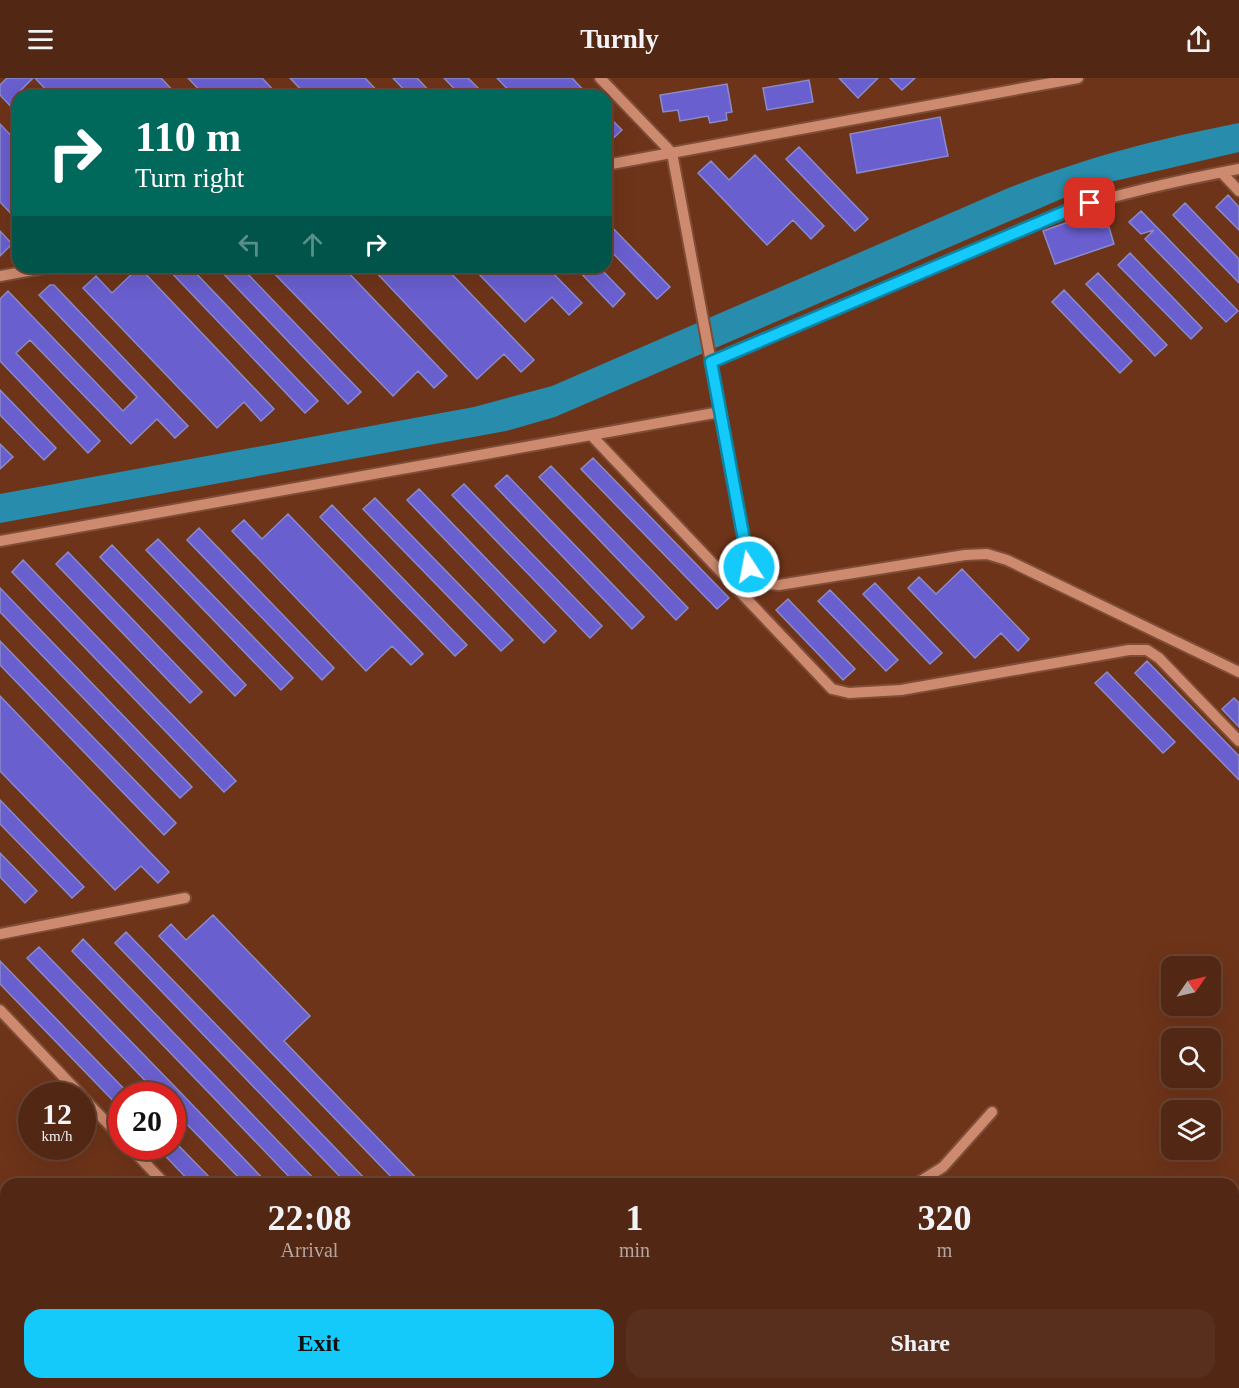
<!DOCTYPE html>
<style>
body{margin:0;font-family:Georgia,serif;background:#582f1c;color:#f1f3f6;height:100vh;display:flex;flex-direction:column;font-size:22px;white-space:nowrap}
*{box-sizing:border-box;margin:0}
p{font-size:20px;color:#b5a5a0}
.icon{flex:none;width:33px;height:33px;fill:none;stroke:currentColor;stroke-width:2;stroke-linecap:round;stroke-linejoin:round}
.map{position:relative;flex:1;overflow:hidden}
.drawer{position:absolute;left:0px;top:1100px;width:1239px;height:212px;display:flex;flex-direction:column;background:#522713;border-radius:18px 18px 0 0;box-shadow:0 6px 24px #0002,0 0 0 2px #684433}
.drawer>*{flex:none}
.guide{position:absolute;left:12px;top:12px;width:600px;height:183px;border-radius:18px;box-shadow:0 6px 24px #0002,0 0 0 2px #684433;background:#00695c;color:#fff;overflow:hidden}
.needle{width:39px;rotate:56deg}
.fabs{position:absolute;left:1161px;top:878px;display:grid;gap:12px}
.fabs a{display:grid;place-items:center;width:60px;height:60px;border-radius:12px;background:#522713;box-shadow:0 6px 24px #0002,0 0 0 2px #684433;font-size:30px}
.speed{position:absolute;left:18px;top:1004px;display:flex;gap:12px;font-size:30px;font-weight:700;text-align:center}
.speed>*{display:grid;place-content:center;width:78px;height:78px;border-radius:50%;background:#522713;box-shadow:0 6px 24px #0002,0 0 0 2px #684433;line-height:1}
.speed small{font-size:15px;font-weight:400}
.speed .limit{border:9px solid #d22;background:#fff;color:#111}
.pin{position:absolute;display:grid;place-items:center;width:51px;height:51px;color:#fff;margin:-26px;border-radius:12px;box-shadow:0 3px 9px #0006}
.me{position:absolute;width:66px;margin:-33px;rotate:349deg;stroke-linejoin:round;filter:drop-shadow(0 0 4px #0008)}
.turn{display:flex;align-items:center;gap:21px;height:126px;padding:0 24px;font-size:27px}
.turn .icon{width:78px;height:78px;stroke-width:2.5}
.turn b{display:block;font-size:42px;line-height:51px}
.lanes{display:flex;align-items:center;height:57px;padding:0 24px;background:#0003;justify-content:center;gap:30px;direction:ltr}
.lanes .off{opacity:.35}
.eta{display:flex;justify-content:space-evenly;align-items:center;height:102px;text-align:center}
.eta b{font-size:36px;font-weight:600;line-height:42px}
.action{display:flex;gap:12px;margin-top:auto;padding:12px 24px}
.action a{flex:1;height:69px;border-radius:18px;background:#13cafb;color:#111;font-size:24px;font-weight:600;line-height:69px;text-align:center}
.action a+a{background:#582f1c;color:#f1f3f6}
header{display:flex;justify-content:space-between;align-items:center;height:78px;padding:0 24px;background:#522713;font-size:27px;font-weight:600}
.map>svg:first-child{display:block}
</style>
<header><svg class="icon" aria-label="menu" viewBox="0 0 24 24"><path d="M4 6h16M4 12h16M4 18h16"/></svg>Turnly<svg class="icon" aria-label="share" viewBox="0 0 24 24"><path d="M12 15V3M7 8l5-5 5 5M5 13v7h14v-7"/></svg></header>
<div class="map">
<svg width="1239" height="1310" viewBox="0 0 1239 1310">
<rect width="100%" height="100%" fill="#6e3419"/>
<path fill="#288dac" d="M 1239,45 L 1239,74 L 1110,104 L 1075,115 L 555,339 L 506,353 L 0,445 L 0,416 L 474,329 L 552,308 L 1006,111 C 1084,80 1157,61 1239,45 Z"/>
<path fill="#6a5fcf" stroke="#8b8bc9" stroke-width="1.5" d="M 7,0 L 33,0 L 20,13 L 25,18 L 18,18 L 18,36 L 0,17 L 0,7 Z
M 35,0 L 161,0 L 178,18 L 52,18 Z
M 188,0 L 262,0 L 279,18 L 205,18 Z
M 290,0 L 365,0 L 382,18 L 307,18 Z
M 393,0 L 417,0 L 434,18 L 410,18 Z
M 444,0 L 468,0 L 486,18 L 461,18 Z
M 497,0 L 572,0 L 589,18 L 514,18 Z
M 839,0 L 878,0 L 858,20 Z
M 890,0 L 915,0 L 902,12 Z
M 809,2 L 813,24 L 767,32 L 763,10 Z
M 727,6 L 732,34 L 726,35 L 727,42 L 710,45 L 708,38 L 680,43 L 678,32 L 663,34 L 660,17 Z
M 606,36 L 622,52 L 606,67 Z
M 940,39 L 948,78 L 857,95 L 850,56 Z
M 0,46 L 18,65 L 18,143 L 0,124 Z
M 799,69 L 868,141 L 855,153 L 786,81 Z
M 755,77 L 824,148 L 811,161 L 793,142 L 767,167 L 698,95 L 711,83 L 729,102 Z
M 1228,117 L 1239,129 L 1239,152 L 1216,129 Z
M 1185,125 L 1239,181 L 1239,205 L 1173,137 Z
M 1141,133 L 1238,233 L 1226,244 L 1145,161 L 1154,152 L 1141,156 L 1129,144 Z
M 1091,136 L 1094,143 L 1098,142 L 1101,150 L 1109,149 L 1114,166 L 1055,186 L 1043,153 Z
M 606,143 L 670,209 L 657,221 L 606,168 Z
M 0,153 L 12,166 L 0,178 Z
M 1130,175 L 1202,250 L 1191,261 L 1118,187 Z
M 139,189 L 274,331 L 261,343 L 244,324 L 217,350 L 83,210 L 96,198 L 112,215 Z
M 166,189 L 190,189 L 318,323 L 305,335 Z
M 217,189 L 241,189 L 361,314 L 348,326 Z
M 268,189 L 343,189 L 447,298 L 434,310 L 418,293 L 393,318 Z
M 371,189 L 445,189 L 534,282 L 521,294 L 504,276 L 477,301 Z
M 472,189 L 547,189 L 582,225 L 569,237 L 552,219 L 525,244 Z
M 575,189 L 599,189 L 625,216 L 613,229 Z
M 1098,195 L 1167,267 L 1155,278 L 1086,206 Z
M 50,207 L 54,207 L 188,348 L 175,360 L 157,341 L 131,366 L 30,262 L 16,275 L 100,363 L 88,375 L 0,283 L 0,221 L 8,213 L 123,333 L 137,319 L 39,217 Z
M 1064,212 L 1132,283 L 1120,295 L 1052,224 Z
M 0,312 L 56,370 L 44,382 L 0,337 Z
M 0,366 L 13,379 L 0,391 Z
M 593,380 L 729,520 L 717,531 L 581,391 Z
M 551,388 L 688,530 L 676,542 L 539,399 Z
M 507,397 L 644,539 L 632,551 L 495,408 Z
M 464,406 L 602,548 L 590,560 L 452,417 Z
M 419,411 L 556,553 L 544,565 L 407,422 Z
M 375,420 L 513,562 L 501,573 L 363,431 Z
M 332,427 L 467,567 L 455,578 L 320,439 Z
M 288,436 L 423,576 L 411,587 L 392,568 L 366,593 L 232,453 L 244,442 L 262,461 Z
M 199,450 L 334,590 L 322,602 L 187,462 Z
M 158,461 L 293,600 L 281,612 L 146,472 Z
M 112,467 L 246,607 L 235,618 L 100,479 Z
M 68,474 L 202,614 L 190,625 L 56,486 Z
M 23,482 L 236,703 L 224,714 L 12,494 Z
M 962,491 L 1029,561 L 1018,573 L 1001,555 L 975,580 L 908,510 L 919,499 L 936,516 Z
M 875,505 L 942,575 L 930,586 L 863,516 Z
M 0,510 L 192,709 L 180,720 L 0,534 Z
M 830,512 L 898,582 L 886,593 L 818,523 Z
M 788,521 L 855,591 L 843,602 L 776,532 Z
M 0,563 L 176,745 L 164,757 L 0,587 Z
M 1147,583 L 1239,678 L 1239,702 L 1135,595 Z
M 1107,594 L 1175,664 L 1163,675 L 1095,605 Z
M 0,618 L 169,794 L 158,805 L 141,788 L 115,812 L 0,693 Z
M 1234,620 L 1239,625 L 1239,649 L 1222,631 Z
M 0,722 L 84,809 L 72,820 L 0,746 Z
M 0,775 L 37,813 L 25,825 L 0,799 Z
M 213,837 L 310,938 L 284,963 L 422,1106 L 398,1106 L 159,858 L 171,846 L 186,862 Z
M 126,854 L 261,993 L 370,1106 L 347,1106 L 247,1002 L 115,865 Z
M 83,861 L 225,1008 L 319,1106 L 296,1106 L 211,1017 L 72,873 Z
M 39,869 L 181,1015 L 268,1106 L 245,1106 L 172,1031 L 172,1017 L 159,1017 L 27,880 Z
M 0,883 L 130,1017 L 122,1017 L 122,1032 L 0,906 Z
M 156,1068 L 179,1068 L 216,1106 L 192,1106 Z"/>
<g fill="none" stroke-linecap="round" stroke-linejoin="round">
<g stroke="#7e4d37" stroke-width="14">
<path id="minor" d="M 600,0 L 672,75 L 749,489 C 756,503 763,506 779,507 L 965,477 L 987,476 L 1007,482 L 1239,594
M 606,87 L 1078,0
M 1222,95 L 1239,113
M 0,198 L 49,189
M 711,284 L 1069,132 C 1125,114 1181,102 1239,91
M 591,357 L 832,611 L 849,615 L 901,612 L 1129,572 L 1147,572 L 1159,580 L 1239,663
M 0,463 L 720,334
M 0,856 L 185,820
M 0,932 L 81,1017
M 82,1019 L 122,1060
M 129,1068 L 165,1106
M 916,1106 L 943,1089 L 992,1034
M 854,1310 L 857,1305"/>
</g>
<use href="#minor" stroke="#cd8a6e" stroke-width="10"/>
</g>
<g fill="none" stroke-linecap="round" stroke-linejoin="round">
<g stroke="#0c83a3" stroke-width="15">
<path id="route" d="M 749,489 L 711,284 L 1069,132 L 1090,125"/>
</g>
<use href="#route" stroke="#13cafb" stroke-width="10"/>
</g>
</svg>
<div class="fabs">
<a><svg class="needle" viewBox="-14 -14 28 28"><path d="M0-13l5 13h-10z" fill="#e53935"/><path d="M0 13l5-13h-10z" fill="#b5a5a0"/></svg></a>
<a><svg class="icon" aria-label="search" viewBox="0 0 24 24"><circle cx="10" cy="10" r="6"/><path d="M15 15l6 6"/></svg></a>
<a><svg class="icon" aria-label="layers" viewBox="0 0 24 24"><path d="M12 4l9 5-9 5-9-5zM3 14l9 5 9-5"/></svg></a>
</div>
<div class="speed"><div>12<small>km/h</small></div><div class="limit">20</div></div>
<div class="pin" style="left:1090px;top:125px;background:#d93025"><svg class="icon" aria-label="arrive" viewBox="0 0 24 24"><path d="M6 21V4h12l-3 4 3 4H6"/></svg></div>
<svg class="me" style="left:749px;top:489px" viewBox="-20 -20 40 40"><circle r="17" fill="#13cafb" stroke="#fff" stroke-width="3"/><path d="M0-11L8 9 0 5-8 9z" fill="#fff"/></svg>
<div class="guide">
<div class="turn"><svg class="icon" aria-label="right" viewBox="0 0 24 24"><path d="M7 20v-9h11M14 6l5 5-5 5"/></svg><div><b>110 m</b>Turn right</div></div>
<div class="lanes"><svg class="icon off" aria-label="left" viewBox="0 0 24 24"><path d="M17 20v-9H6M10 6l-5 5 5 5"/></svg><svg class="icon off" aria-label="ahead" viewBox="0 0 24 24"><path d="M12 20V5M6 11l6-6 6 6"/></svg><svg class="icon" aria-label="right" viewBox="0 0 24 24"><path d="M7 20v-9h11M14 6l5 5-5 5"/></svg></div>
</div>
<section class="drawer">
<div class="eta">
<div><b>22:08</b><p>Arrival</p></div>
<div><b>1</b><p>min</p></div>
<div><b>320</b><p>m</p></div>
</div>
<div class="action"><a>Exit</a><a>Share</a></div>
</section>
</div>
